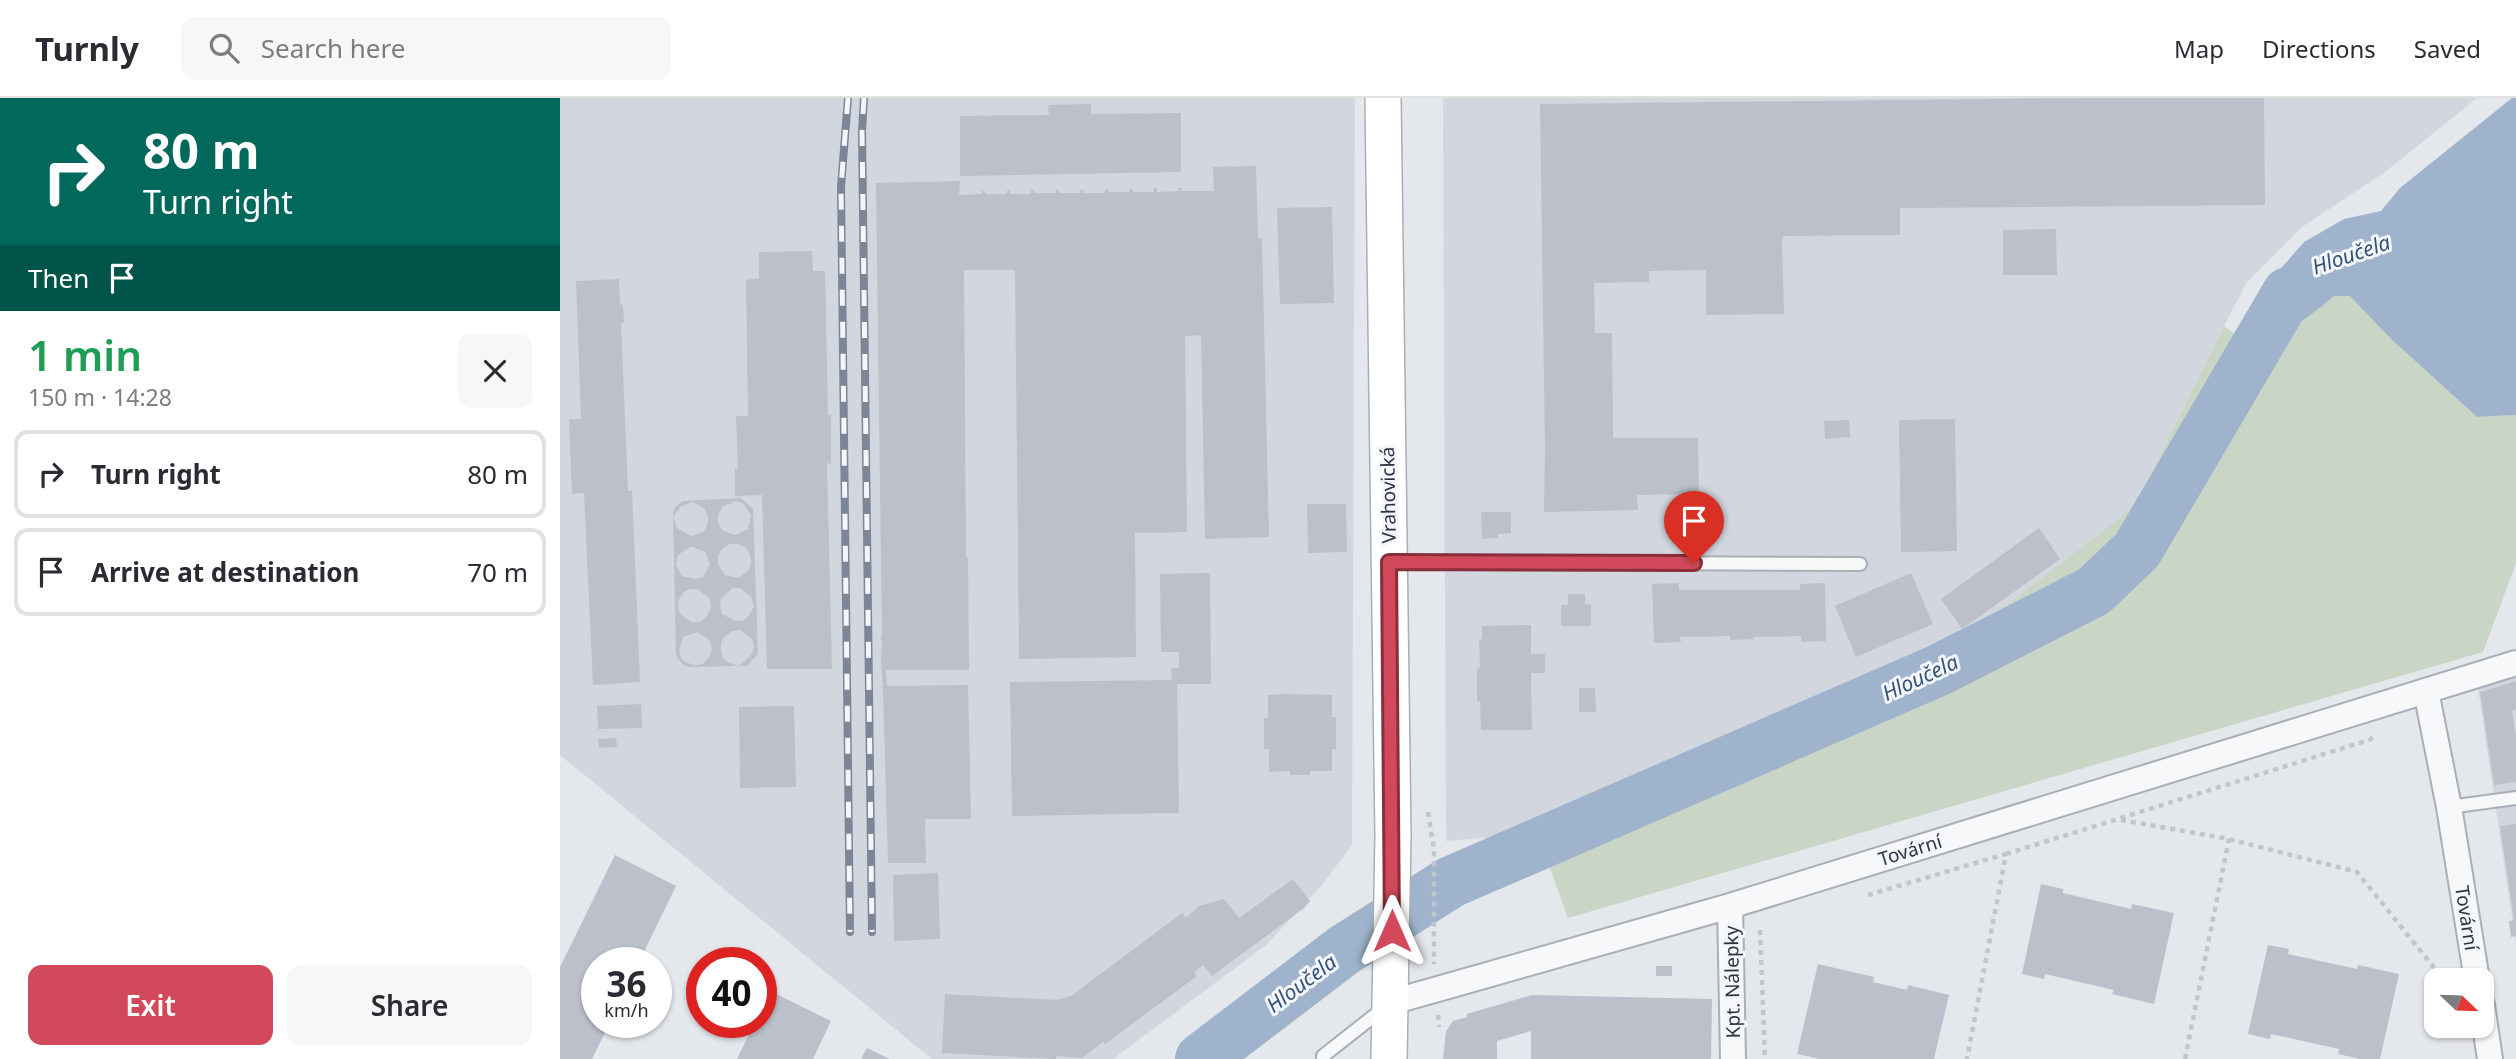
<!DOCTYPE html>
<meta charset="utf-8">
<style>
body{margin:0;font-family:"Noto Sans",sans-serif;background:#f7f7f7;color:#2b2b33;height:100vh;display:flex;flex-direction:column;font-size:26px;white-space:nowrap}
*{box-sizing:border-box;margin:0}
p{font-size:23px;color:#7c7c81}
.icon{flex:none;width:38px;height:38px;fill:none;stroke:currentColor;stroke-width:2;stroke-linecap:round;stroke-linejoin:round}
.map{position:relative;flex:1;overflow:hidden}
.panel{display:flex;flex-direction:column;background:#fff;width:560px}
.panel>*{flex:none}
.top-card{background:#00695c;color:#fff;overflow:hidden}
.needle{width:46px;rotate:113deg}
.fabs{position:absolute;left:1864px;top:870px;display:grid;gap:14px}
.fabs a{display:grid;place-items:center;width:70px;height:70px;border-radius:14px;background:#fff;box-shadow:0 2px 5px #0004;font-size:35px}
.speed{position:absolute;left:21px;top:849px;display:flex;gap:14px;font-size:35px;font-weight:700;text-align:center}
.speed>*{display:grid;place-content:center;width:91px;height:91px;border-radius:50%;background:#fff;box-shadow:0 2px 5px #0004;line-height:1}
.speed small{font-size:18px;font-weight:400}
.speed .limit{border:10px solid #d22;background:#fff;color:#111}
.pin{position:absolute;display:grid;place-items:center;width:60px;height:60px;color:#fff;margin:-72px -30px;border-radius:50% 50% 50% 0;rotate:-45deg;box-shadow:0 0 7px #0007}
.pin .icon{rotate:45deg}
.me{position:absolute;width:77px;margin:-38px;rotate:0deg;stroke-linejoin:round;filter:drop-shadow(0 0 5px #0008)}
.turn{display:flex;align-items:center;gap:24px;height:147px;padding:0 28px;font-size:32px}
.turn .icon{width:91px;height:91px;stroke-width:2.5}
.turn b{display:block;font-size:49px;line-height:60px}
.then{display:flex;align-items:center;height:66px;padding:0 28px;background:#0003;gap:14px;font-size:26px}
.round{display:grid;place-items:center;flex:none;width:74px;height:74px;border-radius:14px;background:#f7f7f7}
.head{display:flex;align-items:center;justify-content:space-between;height:119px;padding:0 28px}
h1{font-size:42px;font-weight:600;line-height:52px;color:#1e9e55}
.cta{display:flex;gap:14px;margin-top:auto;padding:14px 28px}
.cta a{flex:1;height:80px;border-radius:14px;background:#d1495b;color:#fff;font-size:28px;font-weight:600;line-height:80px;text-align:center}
.cta a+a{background:#f7f7f7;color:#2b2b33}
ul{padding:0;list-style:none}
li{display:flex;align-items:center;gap:21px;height:88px;margin:0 14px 10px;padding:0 14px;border:4px solid #e1e1e2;border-radius:14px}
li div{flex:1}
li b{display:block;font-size:26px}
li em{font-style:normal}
header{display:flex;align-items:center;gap:42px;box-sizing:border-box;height:98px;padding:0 35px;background:#fff;border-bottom:2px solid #e1e1e2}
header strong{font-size:33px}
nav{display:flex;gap:38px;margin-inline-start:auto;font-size:24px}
.search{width:490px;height:63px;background:#f7f7f7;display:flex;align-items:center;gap:18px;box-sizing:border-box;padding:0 24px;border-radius:14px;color:#7c7c81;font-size:26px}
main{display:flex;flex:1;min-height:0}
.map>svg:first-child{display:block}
</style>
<header>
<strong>Turnly</strong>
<div class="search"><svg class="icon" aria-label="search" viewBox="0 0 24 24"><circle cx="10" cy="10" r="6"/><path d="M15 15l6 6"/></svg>Search here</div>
<nav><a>Map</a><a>Directions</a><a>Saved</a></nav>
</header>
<main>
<section class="panel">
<div class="top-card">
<div class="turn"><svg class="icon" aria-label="right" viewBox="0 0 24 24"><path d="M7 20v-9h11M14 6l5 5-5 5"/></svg><div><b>80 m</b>Turn right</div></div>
<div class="then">Then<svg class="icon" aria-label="arrive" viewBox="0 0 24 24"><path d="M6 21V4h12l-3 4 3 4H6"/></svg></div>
</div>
<div class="head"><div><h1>1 min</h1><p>150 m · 14:28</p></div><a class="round"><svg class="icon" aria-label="close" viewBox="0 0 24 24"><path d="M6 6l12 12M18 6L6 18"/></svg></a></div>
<ul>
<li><svg class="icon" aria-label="right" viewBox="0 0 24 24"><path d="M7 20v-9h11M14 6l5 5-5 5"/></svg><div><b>Turn right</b></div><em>80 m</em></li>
<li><svg class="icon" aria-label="arrive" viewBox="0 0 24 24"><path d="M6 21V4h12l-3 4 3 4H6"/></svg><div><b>Arrive at destination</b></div><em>70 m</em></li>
</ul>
<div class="cta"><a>Exit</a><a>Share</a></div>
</section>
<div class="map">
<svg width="1956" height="961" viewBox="0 0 1956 961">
<rect width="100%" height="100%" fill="#e4e7ec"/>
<path fill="#d2d6de" d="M 0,0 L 795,0 L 792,747 L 762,787 L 706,847 L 553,961 L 372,961 L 0,657 Z
M 883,0 L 1917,0 L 1825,74 L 1742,129 L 1687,184 L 1664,228 L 1575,408 L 1402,541 L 957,737 L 886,743 Z
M 1956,572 L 1956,846 L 1917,583 Z"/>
<path fill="#c9d6c5" d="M 1774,198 L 1791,198 L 1831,241 L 1917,319 L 1956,317 L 1956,465 L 1923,554 L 1008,820 L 975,729 L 1402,541 L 1575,408 L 1664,228 L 1704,258 C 1723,233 1751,219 1774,198 Z"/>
<path fill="#9fb4cc" d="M 1952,0 L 1956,0 L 1956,317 L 1917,319 L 1831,241 L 1790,198 L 1774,198 C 1751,219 1723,233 1704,258 L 1685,255 L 1679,239 L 1685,217 L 1703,191 L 1744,144 L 1784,121 L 1821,113 L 1840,90 Z"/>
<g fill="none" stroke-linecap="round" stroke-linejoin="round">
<path stroke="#9fb4cc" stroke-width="52" d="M 641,961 L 784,852 L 891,784 L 1379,572 L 1534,493 L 1577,452 L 1728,195"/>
</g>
<path fill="#bbc0ca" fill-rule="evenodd" d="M 1527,0 L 1704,0 L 1705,107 L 1340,110 L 1340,137 L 1224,138 L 1222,140 L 1224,216 L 1146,217 L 1146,172 L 1089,173 L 1089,184 L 1034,185 L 1035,235 L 1052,235 L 1053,340 L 1138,340 L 1139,396 L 1077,397 L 1078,412 L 984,414 L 985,350 L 980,6 Z
M 531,6 L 531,16 L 621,15 L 621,74 L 400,78 L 400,18 L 489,17 L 488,7 Z
M 696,68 L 698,140 L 702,140 L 709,439 L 645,441 L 641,237 L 625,238 L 627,434 L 575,435 L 576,559 L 459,561 L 455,172 L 404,172 L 406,459 L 408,459 L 409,572 L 326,572 L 327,588 L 408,587 L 411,721 L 365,721 L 366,765 L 328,765 L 323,592 L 321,588 L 323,589 L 321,563 L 322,541 L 320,541 L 322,538 L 316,85 L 400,83 L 399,97 L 422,96 L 422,93 L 425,93 L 425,96 L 447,96 L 447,93 L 450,92 L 450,96 L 471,96 L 471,92 L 475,92 L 474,95 L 496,95 L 496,92 L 499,92 L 499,95 L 521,95 L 520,92 L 523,91 L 523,95 L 545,95 L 545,91 L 548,91 L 548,94 L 569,94 L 570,91 L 572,91 L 573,94 L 594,94 L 594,90 L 597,90 L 597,94 L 619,93 L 618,90 L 622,90 L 621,93 L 654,93 L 653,69 Z
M 772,109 L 774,205 L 720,206 L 717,110 Z
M 1496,131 L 1497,177 L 1443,177 L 1443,132 Z
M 252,153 L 253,173 L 265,173 L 268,317 L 271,317 L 271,366 L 267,365 L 272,571 L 207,571 L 202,397 L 175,398 L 175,371 L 178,371 L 176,318 L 188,318 L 186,182 L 199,180 L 199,154 Z
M 59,181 L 60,206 L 63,207 L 64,224 L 61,225 L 68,393 L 72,393 L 80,584 L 33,587 L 24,395 L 12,396 L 9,321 L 21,321 L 16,183 Z
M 1395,321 L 1397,453 L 1341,454 L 1339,322 Z
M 1289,322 L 1290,339 L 1265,341 L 1264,323 Z
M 181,400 L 193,411 L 198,556 L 187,568 L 179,568 L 192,556 L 194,547 L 192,541 L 186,536 L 180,532 L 172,533 L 165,538 L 161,545 L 161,552 L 163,560 L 168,564 L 178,568 L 129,569 L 122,566 L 116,557 L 113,419 L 117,430 L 131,438 L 143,434 L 147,428 L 148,419 L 145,411 L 133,404 L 120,409 L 113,419 L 113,414 L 117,407 L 123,403 ZM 175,403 L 183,405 L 191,417 L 188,431 L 175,437 L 162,432 L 158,425 L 158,417 L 162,409 ZM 169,446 L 178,446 L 186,450 L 190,457 L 191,464 L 189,472 L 178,480 L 165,477 L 158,466 L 158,458 L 162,451 ZM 131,448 L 145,454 L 150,466 L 143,479 L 136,481 L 122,478 L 116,466 L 118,457 ZM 173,490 L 180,490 L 191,499 L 194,508 L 190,516 L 184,522 L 175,523 L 162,516 L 160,508 L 161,500 ZM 130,491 L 138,491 L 150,501 L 151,510 L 147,518 L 140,524 L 132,524 L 120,516 L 118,508 L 119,501 L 124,494 ZM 137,534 L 149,542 L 152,551 L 149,559 L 143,566 L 136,567 L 127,565 L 121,560 L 119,553 L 123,539 Z
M 747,406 L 786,406 L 787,454 L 748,455 Z
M 921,414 L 951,414 L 951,435 L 938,436 L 938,440 L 922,441 Z
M 1479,430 L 1500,461 L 1402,531 L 1381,501 Z
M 650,475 L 651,586 L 617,586 L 619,715 L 452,718 L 450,584 L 612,582 L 611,570 L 619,570 L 619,554 L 601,554 L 600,476 Z
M 1351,475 L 1373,526 L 1296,559 L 1275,508 Z
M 1119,485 L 1119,492 L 1240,492 L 1240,486 L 1265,485 L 1266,543 L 1241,544 L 1241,538 L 1193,539 L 1194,541 L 1170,542 L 1170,538 L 1120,539 L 1121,544 L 1094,545 L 1092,486 Z
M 1008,496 L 1025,496 L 1025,507 L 1031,506 L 1031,528 L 1001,528 L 1001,507 L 1008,507 Z
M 971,527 L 971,556 L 985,556 L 985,575 L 971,575 L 972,632 L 921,632 L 920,603 L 917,603 L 917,571 L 920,570 L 919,542 L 922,541 L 922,528 Z
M 1956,583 L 1956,611 L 1952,613 L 1956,639 L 1956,684 L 1934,687 L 1920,594 Z
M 1019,590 L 1035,590 L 1036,614 L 1019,614 Z
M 724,596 L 772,597 L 772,619 L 776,619 L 776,651 L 772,651 L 772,673 L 750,673 L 750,677 L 730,677 L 730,673 L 709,674 L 709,651 L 704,651 L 704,620 L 708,620 L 708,597 Z
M 81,606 L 82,630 L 38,631 L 37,608 Z
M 234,608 L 236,689 L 180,690 L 179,609 Z
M 56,640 L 57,649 L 39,650 L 38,641 Z
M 1956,726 L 1956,838 L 1951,839 L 1949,823 L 1954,822 L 1940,728 Z
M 55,757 L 116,788 L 79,864 L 37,864 L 37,924 L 50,924 L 32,961 L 0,961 L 0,869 Z
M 378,775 L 380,841 L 334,843 L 333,777 Z
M 733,781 L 750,803 L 744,810 L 652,878 L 643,867 L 634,874 L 637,878 L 545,946 L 543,944 L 522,960 L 496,958 L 496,961 L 382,955 L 385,896 L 497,902 L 511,898 L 622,815 L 626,820 L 639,808 L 664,801 L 679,820 Z
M 1481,786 L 1503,791 L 1503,795 L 1571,811 L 1572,806 L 1614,815 L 1594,906 L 1552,896 L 1554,892 L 1485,876 L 1484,881 L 1462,876 Z
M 1708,847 L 1729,851 L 1728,856 L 1797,871 L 1798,867 L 1839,876 L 1820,961 L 1800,961 L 1778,956 L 1779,951 L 1711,936 L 1710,941 L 1688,936 Z
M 1258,866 L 1314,879 L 1313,884 L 1347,892 L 1348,887 L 1389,897 L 1374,961 L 1260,961 L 1237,956 Z
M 1096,868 L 1112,868 L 1112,878 L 1096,878 Z
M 210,893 L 271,923 L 253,961 L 177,961 L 195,924 L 201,924 L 201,911 Z
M 972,897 L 1152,901 L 1151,961 L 971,961 L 971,933 L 937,943 L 937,961 L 883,961 L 886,933 L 893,923 L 907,919 L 907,916 Z
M 307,950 L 330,961 L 301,961 Z"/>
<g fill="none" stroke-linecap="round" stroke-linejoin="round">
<g stroke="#a9aeb7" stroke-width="16">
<path id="lane" d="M 833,464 L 1300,466
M 1889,709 L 1956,700
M 763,961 L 763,958 L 824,910"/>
</g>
<g stroke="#a9aeb7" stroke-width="28">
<path id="street" d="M 1866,593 L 1889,709 L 1917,882
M 1170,808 L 1173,961
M 832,904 L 1170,808 L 1956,565
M 1922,907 L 1930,961"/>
</g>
<g stroke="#a9aeb7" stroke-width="38">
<path id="secondary" d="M 823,0 L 833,737 L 829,961"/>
</g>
<path stroke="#c2c5cb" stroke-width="4.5" stroke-dasharray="5 5" stroke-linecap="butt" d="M 868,714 L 874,751 L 874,866
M 1561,722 L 1669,741 L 1797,774 L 1884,882
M 1446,756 L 1809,642 L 1815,638
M 1308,797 L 1446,756 L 1407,961
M 1200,832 L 1205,961
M 878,917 L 879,929
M 1625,961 L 1669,741"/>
<use href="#lane" stroke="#f7f8fa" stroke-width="12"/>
<use href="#street" stroke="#f7f8fa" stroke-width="24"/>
<use href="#secondary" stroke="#fff" stroke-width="35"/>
<g stroke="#7d8696" stroke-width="8">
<path id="rail" d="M 288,0 L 281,89 L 290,834
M 304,0 L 302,33 L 312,834"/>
</g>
<use href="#rail" stroke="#f4f6f9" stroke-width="5" stroke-dasharray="16" stroke-linecap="butt"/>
</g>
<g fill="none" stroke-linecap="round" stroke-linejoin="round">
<g stroke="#882f3b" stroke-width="18">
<path id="route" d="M 832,833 L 829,464 L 1134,465"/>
</g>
<use href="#route" stroke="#d1495b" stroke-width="12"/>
</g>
<g text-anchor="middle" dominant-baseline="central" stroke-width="6" stroke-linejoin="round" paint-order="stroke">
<g font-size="19" fill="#2b3445" stroke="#f4f6f9">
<text transform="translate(828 397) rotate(-91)">Vrahovická</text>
<text transform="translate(1350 752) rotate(-17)">Tovární</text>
<text transform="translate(1907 820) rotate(81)">Tovární</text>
<text transform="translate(1172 884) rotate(-91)">Kpt. Nálepky</text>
</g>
<g font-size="21" font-style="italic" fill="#34527a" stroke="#f4f6f9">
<text transform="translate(1791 156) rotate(-19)">Hloučela</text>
<text transform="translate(1360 579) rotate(-25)">Hloučela</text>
<text transform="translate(741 885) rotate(-37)">Hloučela</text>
</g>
</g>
</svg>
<div class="fabs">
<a><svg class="needle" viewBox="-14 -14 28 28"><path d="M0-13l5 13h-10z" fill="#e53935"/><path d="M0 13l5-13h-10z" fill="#7c7c81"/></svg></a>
</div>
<div class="speed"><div>36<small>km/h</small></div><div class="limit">40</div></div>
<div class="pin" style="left:1134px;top:465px;background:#d93025"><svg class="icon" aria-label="arrive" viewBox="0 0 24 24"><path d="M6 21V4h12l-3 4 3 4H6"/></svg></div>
<svg class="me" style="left:832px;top:833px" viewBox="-20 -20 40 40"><path d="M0-17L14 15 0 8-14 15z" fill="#d1495b" stroke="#fff" stroke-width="4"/></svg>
</div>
</main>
